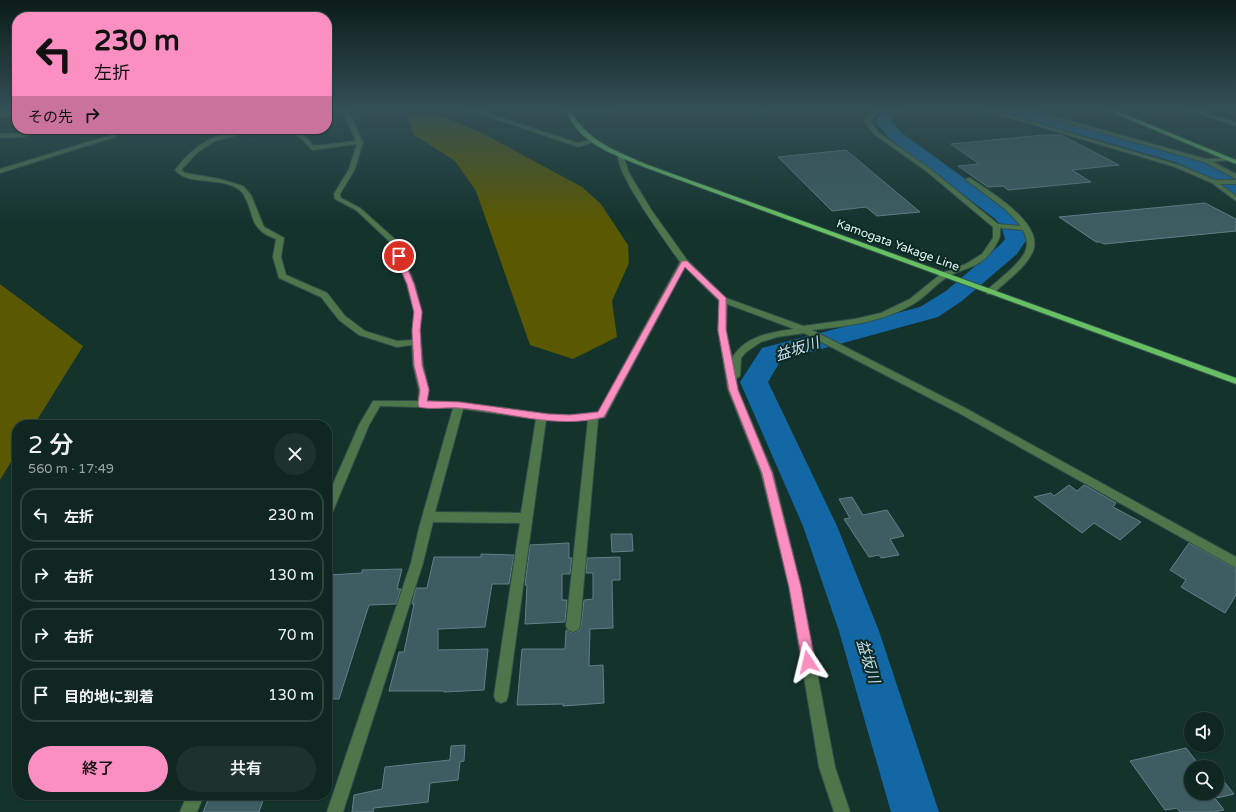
<!DOCTYPE html>
<html lang="ja">
<meta charset="utf-8">
<style>
body{margin:0;font-family:"Varela Round","Noto Sans JP",sans-serif;background:#1d322f;color:#f1f3f6;height:100vh;display:flex;flex-direction:column;font-size:15px;white-space:nowrap}
*{box-sizing:border-box;margin:0}
p{font-size:13px;color:#9ba5a5}
.icon{flex:none;width:22px;height:22px;fill:none;stroke:currentColor;stroke-width:2;stroke-linecap:round;stroke-linejoin:round}
.map{position:relative;flex:1;overflow:hidden}
.sheet{position:absolute;left:12px;top:420px;width:320px;height:380px;display:flex;flex-direction:column;background:#0f2622;border-radius:16px;box-shadow:0 1px 3px #0004,0 0 0 1px #2f4340}
.sheet>*{flex:none}
.hud{position:absolute;left:12px;top:12px;width:320px;height:122px;border-radius:16px;box-shadow:0 1px 3px #0004,0 0 0 1px #2f4340;background:#fc8fc2;color:#111;overflow:hidden}
.tools{position:absolute;left:1184px;top:712px;display:grid;gap:8px}
.tools a{display:grid;place-items:center;width:40px;height:40px;border-radius:50%;background:#0f2622;box-shadow:0 1px 3px #0004,0 0 0 1px #2f4340;font-size:20px}
.pin{position:absolute;display:grid;place-items:center;width:34px;height:34px;color:#fff;margin:-17px;border:2px solid #fff;border-radius:50%;box-shadow:0 1px 4px #0007}
.me{position:absolute;width:44px;margin:-22px;rotate:350deg;stroke-linejoin:round;filter:drop-shadow(0 0 3px #0008)}
.turn{display:flex;align-items:center;gap:14px;height:84px;padding:0 16px;font-size:18px}
.turn .icon{width:52px;height:52px;stroke-width:2.5}
.turn b{display:block;font-size:28px;line-height:34px}
.then{display:flex;align-items:center;height:38px;padding:0 16px;background:#0003;gap:8px;font-size:15px}
.round{display:grid;place-items:center;flex:none;width:42px;height:42px;border-radius:21px;background:#1d322f}
.overview{display:flex;align-items:center;justify-content:space-between;height:68px;padding:0 16px}
h1{font-size:24px;font-weight:600;line-height:30px}
.primary-button{display:flex;gap:8px;margin-top:auto;padding:8px 16px}
.primary-button a{flex:1;height:46px;border-radius:24px;background:#fc8fc2;color:#111;font-size:16px;font-weight:600;line-height:46px;text-align:center}
.primary-button a+a{background:#1d322f;color:#f1f3f6}
ul{padding:0;list-style:none}
li{display:flex;align-items:center;gap:12px;height:54px;margin:0 8px 6px;padding:0 8px;border:2px solid #2f4340;border-radius:16px}
li div{flex:1}
li b{display:block;font-size:15px}
li em{font-style:normal}
.map>svg:first-child{display:block}
</style>
<div class="map">
<svg width="1236" height="812" viewBox="0 0 1236 812">
<rect width="100%" height="100%" fill="#14332d"/>
<path fill="#5a5800" d="M 407,114 L 437,115 L 482,133 L 582,187 L 601,204 L 628,245 L 629,263 L 612,301 L 617,337 L 573,359 L 530,345 L 476,191 L 455,161 L 413,134 Z
M 0,284 L 83,346 L 34,425 L 17,425 L 17,452 L 0,480 Z"/>
<g fill="none" stroke-linecap="round" stroke-linejoin="round">
<path fill="#1467a5" fill-rule="evenodd" d="M 884,110 L 898,110 L 891,121 L 902,133 L 1008,210 L 1020,223 L 1027,239 L 1017,254 L 962,301 L 938,317 L 781,360 L 768,382 L 837,526 L 879,631 L 939,812 L 891,812 L 839,631 L 803,526 L 740,382 L 762,348 L 920,307 L 946,291 L 1001,244 L 1005,239 L 1001,225 L 994,218 L 890,139 L 875,122 Z
M 1003,110 L 1025,110 L 1187,154 L 1228,172 L 1236,179 L 1236,195 L 1229,193 L 1216,180 L 1175,162 L 1005,113 Z"/>
</g>
<path fill="#3d5d63" stroke="#608188" d="M 1043,135 L 1061,135 L 1119,165 L 1072,170 L 1091,182 L 1008,190 L 1003,186 L 988,187 L 958,166 L 979,164 L 951,144 Z
M 846,150 L 920,212 L 877,216 L 866,207 L 832,211 L 778,157 Z
M 1205,203 L 1236,219 L 1236,231 L 1104,244 L 1100,242 L 1096,242 L 1059,217 Z
M 1069,485 L 1077,491 L 1084,485 L 1088,487 L 1116,503 L 1113,507 L 1141,522 L 1120,540 L 1094,523 L 1082,533 L 1034,497 L 1051,493 L 1054,496 Z
M 852,497 L 863,515 L 887,510 L 904,536 L 890,539 L 899,555 L 881,558 L 879,555 L 869,557 L 844,519 L 850,518 L 839,499 Z
M 611,534 L 632,534 L 633,551 L 612,552 Z
M 569,543 L 569,558 L 572,558 L 570,574 L 562,574 L 562,600 L 567,600 L 565,622 L 525,624 L 527,585 L 525,585 L 530,545 Z
M 1189,543 L 1236,569 L 1236,595 L 1225,613 L 1181,587 L 1186,580 L 1170,570 Z
M 481,554 L 514,555 L 509,584 L 492,584 L 485,627 L 438,629 L 438,650 L 488,649 L 484,690 L 444,692 L 444,691 L 389,691 L 399,652 L 404,652 L 414,604 L 412,604 L 416,588 L 427,588 L 434,557 L 481,557 Z
M 620,557 L 620,580 L 612,580 L 613,628 L 590,629 L 589,666 L 603,665 L 604,703 L 563,706 L 563,704 L 517,705 L 522,649 L 565,649 L 566,630 L 572,633 L 579,631 L 581,626 L 584,600 L 593,599 L 593,573 L 586,573 L 587,558 Z
M 402,569 L 397,589 L 401,589 L 396,604 L 369,605 L 339,699 L 327,699 L 327,580 L 329,575 L 362,573 L 362,570 Z
M 465,745 L 464,761 L 460,762 L 458,780 L 430,783 L 428,802 L 374,808 L 373,812 L 352,812 L 354,795 L 382,789 L 385,767 L 450,760 L 451,746 Z
M 1186,748 L 1201,767 L 1191,767 L 1191,793 L 1211,793 L 1224,810 L 1214,812 L 1180,812 L 1177,808 L 1165,810 L 1130,761 Z
M 1217,773 L 1234,794 L 1217,798 Z
M 210,795 L 265,795 L 259,812 L 203,812 Z"/>
<g fill="none" stroke-linecap="round" stroke-linejoin="round">
<g stroke="#314e49" stroke-width="2">
<path id="minor" d="M 342,110 L 348,110 L 363,142 L 355,169 L 340,194 L 341,198 L 360,208 L 397,241 L 415,285 L 422,312 L 420,330 L 423,365 L 429,390 L 427,401 L 459,402 L 548,414 L 570,415 L 598,412 L 680,262 C 667,243 615,173 618,154 L 623,155 L 629,173 L 652,211 L 687,260 L 726,298 L 803,326 L 855,319 L 881,313 L 910,299 L 942,273 L 966,264 L 982,254 L 993,238 L 993,227 L 925,170 L 875,135 L 864,121 L 875,110 L 879,110 L 870,121 L 879,133 L 929,168 L 998,224 L 1021,226 L 1006,210 L 965,179 L 970,178 C 989,191 1044,223 1033,251 C 1026,268 1006,281 993,294 L 987,294 L 987,290 C 997,281 1023,262 1026,249 C 1028,242 1026,236 1023,230 L 1000,228 C 1001,237 999,240 994,248 C 982,267 967,267 949,276 C 936,283 927,296 915,303 C 884,322 848,326 812,330 L 965,408 L 1236,557 L 1236,568 L 957,412 L 804,333 L 777,337 L 761,342 L 746,352 L 741,358 L 740,376 L 736,379 L 738,390 L 773,473 L 801,587 L 835,767 L 850,812 L 834,812 L 819,767 L 789,587 L 761,473 L 728,390 L 718,330 L 719,301 L 685,267 L 606,415 L 605,417 L 598,419 L 580,626 L 578,630 L 573,632 L 568,630 L 566,626 L 588,420 L 570,421 L 546,420 L 508,696 L 506,701 L 501,703 L 496,701 L 494,696 L 520,523 L 433,522 L 423,563 L 343,812 L 327,812 L 411,563 L 419,528 L 453,408 L 380,406 L 369,425 L 333,511 L 331,514 L 327,516 L 327,498 L 359,425 L 373,401 L 418,401 L 419,390 L 413,365 L 412,345 L 397,347 L 359,335 L 339,320 L 321,297 L 279,278 L 273,257 L 276,239 C 247,229 256,213 242,192 C 224,175 189,187 175,170 C 198,140 223,129 261,129 L 215,141 L 198,152 L 181,170 L 185,173 L 220,179 L 243,186 L 251,195 L 264,227 L 284,238 L 281,257 L 286,275 L 327,293 L 345,316 L 365,331 L 397,341 L 412,340 L 414,312 L 407,285 L 390,242 L 356,210 L 335,199 L 334,194 L 349,169 L 357,144 L 312,150 L 302,139 L 287,129 C 299,129 306,137 313,146 L 356,141 ZM 727,304 L 794,329 C 771,332 745,336 732,358 L 726,330 ZM 463,409 L 536,419 L 521,513 L 435,512 Z
M 470,110 L 477,110 L 578,143 L 593,139 L 596,141 L 578,147 Z
M 567,110 L 611,110 L 608,112 L 568,113 L 565,111 Z
M 984,110 L 991,110 L 1179,165 L 1215,180 L 1236,180 L 1236,184 L 1220,184 L 1236,196 L 1236,201 L 1212,183 L 1175,167 Z
M 1024,110 L 1031,110 L 1206,159 L 1230,158 L 1230,160 L 1213,162 L 1236,174 L 1236,179 L 1204,162 Z
M 1188,110 L 1195,110 L 1236,122 L 1236,126 Z
M 17,112 L 17,116 L 0,117 L 0,113 Z
M 35,129 L 75,129 L 76,130 L 73,132 L 36,133 L 23,137 L 0,138 L 0,134 L 22,133 Z
M 114,129 L 120,129 L 119,134 L 115,137 L 0,173 L 0,169 L 111,135 L 113,133 Z
M 187,795 L 204,795 L 197,812 L 180,812 Z"/>
</g>
<g stroke="#314e49" stroke-width="2">
<path id="major" d="M 566,110 L 570,110 C 588,142 616,151 648,165 L 1236,378 L 1236,384 L 644,167 C 615,155 577,143 566,110 Z
M 1107,110 L 1114,110 L 1236,160 L 1236,164 Z"/>
</g>
<use href="#minor" fill="#4d774b" fill-rule="evenodd"/>
<use href="#major" fill="#67c163" fill-rule="evenodd"/>
</g>
<linearGradient id="sky" x2="0" y2="1"><stop stop-color="#0b1c19"/><stop offset="0.49" stop-color="#345057"/><stop offset="1" stop-color="#345057" stop-opacity="0"/></linearGradient>
<rect width="1236" height="223" fill="url(#sky)"/>
<path fill="#fc8fc2" stroke="#a45d7e" d="M 396,254 L 402,256 L 414,284 L 422,312 L 420,330 L 422,365 L 429,390 L 427,401 L 459,402 L 548,414 L 570,415 L 598,412 L 682,261 L 687,261 L 726,298 L 726,330 L 738,390 L 772,473 L 801,587 L 815,662 L 813,666 L 808,668 L 804,666 L 802,662 L 789,587 L 762,473 L 729,390 L 718,330 L 719,300 L 685,267 L 604,417 C 556,430 506,411 459,408 C 446,407 431,410 419,407 L 418,404 L 420,390 L 414,365 L 412,330 L 414,312 L 407,284 L 395,256 Z"/>
<g text-anchor="middle" dominant-baseline="central" stroke-width="4" stroke-linejoin="round" paint-order="stroke">
<g font-size="12" fill="#e6f7f3" stroke="#092923">
<text transform="translate(898 245) rotate(20)">Kamogata Yakage Line</text>
</g>
<g font-size="15" font-style="italic" fill="#c9dbec" stroke="#092923">
<text transform="translate(797 349) rotate(-18)">益坂川</text>
<text transform="translate(868 661) rotate(73)">益坂川</text>
</g>
</g>
</svg>
<div class="tools">
<a><svg class="icon" aria-label="sound" viewBox="0 0 24 24"><path d="M4 9h4l5-4v14l-5-4H4zM17 9q2 3 0 6"/></svg></a>
<a><svg class="icon" aria-label="search" viewBox="0 0 24 24"><circle cx="10" cy="10" r="6"/><path d="M15 15l6 6"/></svg></a>
</div>
<div class="pin" style="left:399px;top:256px;background:#d93025"><svg class="icon" aria-label="arrive" viewBox="0 0 24 24"><path d="M6 21V4h12l-3 4 3 4H6"/></svg></div>
<svg class="me" style="left:808px;top:662px" viewBox="-20 -20 40 40"><path d="M0-17L14 15 0 8-14 15z" fill="#fc8fc2" stroke="#fff" stroke-width="4"/></svg>
<div class="hud">
<div class="turn"><svg class="icon" aria-label="left" viewBox="0 0 24 24"><path d="M17 20v-9H6M10 6l-5 5 5 5"/></svg><div><b>230 m</b>左折</div></div>
<div class="then">その先<svg class="icon" aria-label="right" viewBox="0 0 24 24"><path d="M7 20v-9h11M14 6l5 5-5 5"/></svg></div>
</div>
<section class="sheet">
<div class="overview"><div><h1>2 分</h1><p>560 m · 17:49</p></div><a class="round"><svg class="icon" aria-label="close" viewBox="0 0 24 24"><path d="M6 6l12 12M18 6L6 18"/></svg></a></div>
<ul>
<li><svg class="icon" aria-label="left" viewBox="0 0 24 24"><path d="M17 20v-9H6M10 6l-5 5 5 5"/></svg><div><b>左折</b></div><em>230 m</em></li>
<li><svg class="icon" aria-label="right" viewBox="0 0 24 24"><path d="M7 20v-9h11M14 6l5 5-5 5"/></svg><div><b>右折</b></div><em>130 m</em></li>
<li><svg class="icon" aria-label="right" viewBox="0 0 24 24"><path d="M7 20v-9h11M14 6l5 5-5 5"/></svg><div><b>右折</b></div><em>70 m</em></li>
<li><svg class="icon" aria-label="arrive" viewBox="0 0 24 24"><path d="M6 21V4h12l-3 4 3 4H6"/></svg><div><b>目的地に到着</b></div><em>130 m</em></li>
</ul>
<div class="primary-button"><a>終了</a><a>共有</a></div>
</section>
</div>
